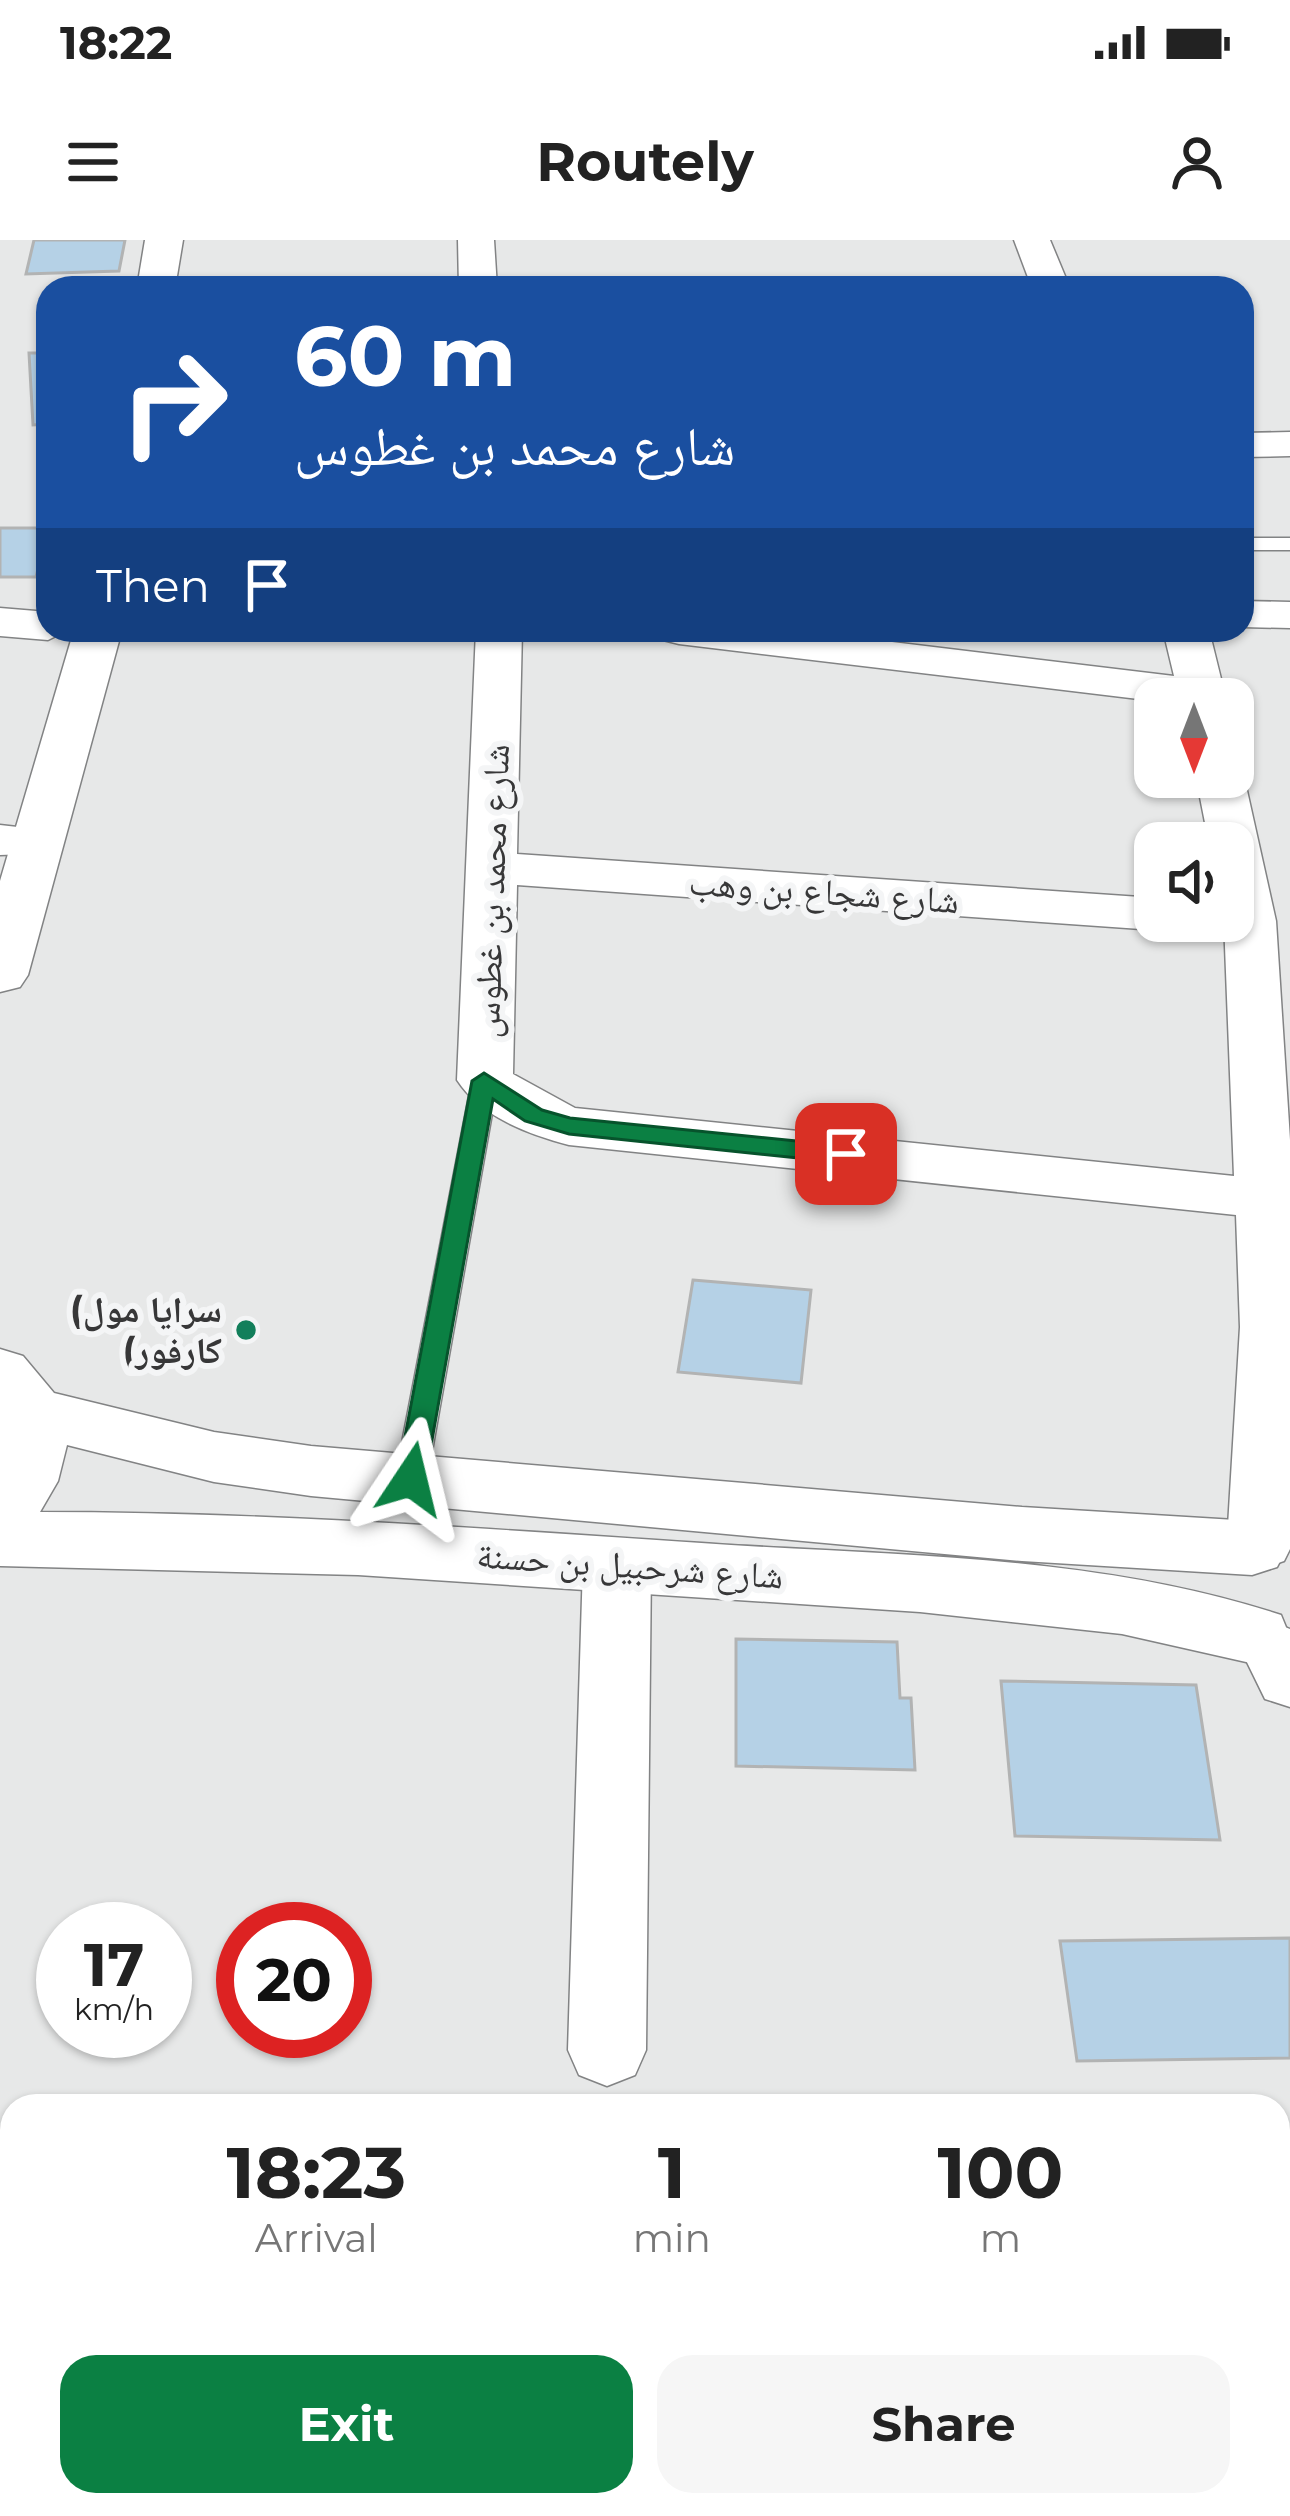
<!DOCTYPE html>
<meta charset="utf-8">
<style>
body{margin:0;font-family:Montserrat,"Noto Naskh Arabic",sans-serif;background:#f6f6f6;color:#222;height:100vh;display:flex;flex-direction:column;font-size:45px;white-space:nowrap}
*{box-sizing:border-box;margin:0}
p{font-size:39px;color:#767676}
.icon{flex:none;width:66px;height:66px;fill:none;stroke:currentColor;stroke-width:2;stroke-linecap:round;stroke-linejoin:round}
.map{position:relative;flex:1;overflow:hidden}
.sheet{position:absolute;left:0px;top:1854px;width:1290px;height:423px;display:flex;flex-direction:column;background:#fff;border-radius:36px 36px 0 0;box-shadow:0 3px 9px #0004}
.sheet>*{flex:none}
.banner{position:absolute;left:36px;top:36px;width:1218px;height:366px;border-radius:36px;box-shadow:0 3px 9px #0004;background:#1a4fa0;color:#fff;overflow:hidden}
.needle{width:78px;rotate:180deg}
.tools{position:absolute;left:1134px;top:438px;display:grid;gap:24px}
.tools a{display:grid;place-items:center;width:120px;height:120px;border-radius:24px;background:#fff;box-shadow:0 3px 9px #0004;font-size:60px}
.speed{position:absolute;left:36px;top:1662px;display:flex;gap:24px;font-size:60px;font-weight:700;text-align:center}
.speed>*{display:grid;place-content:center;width:156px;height:156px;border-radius:50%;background:#fff;box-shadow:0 3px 9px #0004;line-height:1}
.speed small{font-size:30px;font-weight:400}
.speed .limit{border:18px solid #d22;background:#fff;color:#111}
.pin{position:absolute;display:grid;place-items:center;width:102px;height:102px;color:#fff;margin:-51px;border-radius:24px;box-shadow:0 6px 18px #0006}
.me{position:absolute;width:132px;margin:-66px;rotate:10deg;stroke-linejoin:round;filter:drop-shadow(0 0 9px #0008)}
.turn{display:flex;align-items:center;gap:42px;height:252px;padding:0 60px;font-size:54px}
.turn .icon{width:156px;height:156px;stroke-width:2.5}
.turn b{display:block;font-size:84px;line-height:102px}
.then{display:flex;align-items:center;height:114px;padding:0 60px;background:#0003;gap:24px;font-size:45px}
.eta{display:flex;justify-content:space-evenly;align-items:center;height:204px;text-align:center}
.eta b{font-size:72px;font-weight:700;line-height:84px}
.button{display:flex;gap:24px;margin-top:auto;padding:24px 60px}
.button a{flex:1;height:138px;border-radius:36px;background:#0b8043;color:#fff;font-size:48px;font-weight:700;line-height:138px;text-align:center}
.button a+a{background:#f6f6f6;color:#222}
.status{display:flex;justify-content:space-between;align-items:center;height:84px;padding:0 60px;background:#fff;direction:ltr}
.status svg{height:33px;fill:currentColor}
header{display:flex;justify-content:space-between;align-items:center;height:156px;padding:0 60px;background:#fff;font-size:54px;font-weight:700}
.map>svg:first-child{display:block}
</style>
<div class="status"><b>18:22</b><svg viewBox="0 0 49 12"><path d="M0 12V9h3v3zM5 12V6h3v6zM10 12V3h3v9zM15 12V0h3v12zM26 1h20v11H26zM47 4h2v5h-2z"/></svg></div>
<header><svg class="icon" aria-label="menu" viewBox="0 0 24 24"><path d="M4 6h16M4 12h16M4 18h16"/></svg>Routely<svg class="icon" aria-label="person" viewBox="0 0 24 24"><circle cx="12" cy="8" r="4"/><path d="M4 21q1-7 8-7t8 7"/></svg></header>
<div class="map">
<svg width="1290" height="2276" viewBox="0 0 1290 2276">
<rect width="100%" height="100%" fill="#e7e8e8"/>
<path fill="#b5d1e6" stroke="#b2b3b3" stroke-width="3" d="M 34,0 L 125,0 L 119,31 L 26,34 Z
M 29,113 L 48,113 L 48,184 L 33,185 Z
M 0,288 L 48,288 L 36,337 L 0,337 Z
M 221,390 L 313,390 L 312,397 L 220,399 Z
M 693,1040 L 811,1050 L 801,1143 L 678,1132 Z
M 736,1399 L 897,1402 L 900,1458 L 911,1458 L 915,1530 L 736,1526 Z
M 1001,1441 L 1196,1445 L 1220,1600 L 1015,1596 Z
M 1290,1698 L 1290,1818 L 1077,1821 L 1060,1701 Z
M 0,2177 L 12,2177 L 12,2265 L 209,2265 L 208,2276 L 0,2276 Z
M 250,2265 L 451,2265 L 450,2276 L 248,2276 Z
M 793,2265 L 986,2265 L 987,2276 L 793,2276 Z"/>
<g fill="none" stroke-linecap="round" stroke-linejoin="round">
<g stroke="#828384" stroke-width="3">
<path id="service" d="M 1242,298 L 1290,298 L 1290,310 L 1242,310 Z
M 485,831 L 498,840 L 427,1239 L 422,1247 L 400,1247 L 395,1239 L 472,840 Z"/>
</g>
<g stroke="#828384" stroke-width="3">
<path id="minor" d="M 458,0 L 494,0 L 497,48 L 459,48 Z
M 1014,0 L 1050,0 L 1070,48 L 1032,48 Z
M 1290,192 L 1290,216 L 1242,217 L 1242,193 Z
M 1242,361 L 1290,362 L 1290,388 L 1242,387 Z
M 0,368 L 48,372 L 48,390 L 68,390 L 48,400 L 0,396 Z
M 476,390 L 522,390 L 517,614 L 1155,658 L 1155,681 L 1176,681 L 1155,690 L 517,645 L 513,834 L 575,868 L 1234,936 L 1224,681 L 1233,681 L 1233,603 L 1209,603 L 1196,537 L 1233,537 L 1233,526 L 1237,527 L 1244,537 L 1276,681 L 1290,900 L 1290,1309 L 1284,1321 L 1260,1329 L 1236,1321 L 1227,1303 L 1240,1087 L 1236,975 L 569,905 C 528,894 481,877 457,840 Z
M 656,390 L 793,390 L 1174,436 L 1163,390 L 1209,390 L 1226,459 L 1155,461 L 679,404 L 663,400 Z
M 0,585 L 53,591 L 60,602 L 53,613 L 0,615 Z
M 617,1299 L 641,1307 L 651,1325 L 646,1810 L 635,1835 L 607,1846 L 579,1835 L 568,1810 L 583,1325 L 593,1307 Z
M 1277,1384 L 1290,1389 L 1290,1467 L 1265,1459 L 1242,1412 L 1252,1393 Z"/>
</g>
<g stroke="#828384" stroke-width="3">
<path id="tertiary" d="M 145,0 L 183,0 L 175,48 L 137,48 Z
M 74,390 L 122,390 L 28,735 L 20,747 L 0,752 L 0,641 Z
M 0,1109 L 23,1116 L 54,1153 L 214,1192 L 311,1206 L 1022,1267 L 1252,1281 L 1277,1289 L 1287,1308 L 1277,1327 L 1252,1335 L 1022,1321 L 311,1256 L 214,1242 L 67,1205 L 58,1241 L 40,1272 C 271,1272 501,1290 731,1305 C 914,1316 1105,1317 1281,1375 L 1290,1397 L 1281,1415 L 1255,1424 L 1122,1394 L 920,1372 L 358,1335 L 0,1326 Z"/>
</g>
<use href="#service" fill="#fff" fill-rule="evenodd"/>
<use href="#minor" fill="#fff" fill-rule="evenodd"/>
<use href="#tertiary" fill="#fff" fill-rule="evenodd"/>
</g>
<path fill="#0b8043" stroke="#07532c" stroke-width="3" d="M 484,833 L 542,870 L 570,878 L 846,906 L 858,914 L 846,923 L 569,894 L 525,881 L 493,859 L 425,1239 L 411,1250 L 397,1239 L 472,841 Z"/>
<circle fill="#137f5b" stroke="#f4f5f6" stroke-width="4.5" cx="246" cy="1090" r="12"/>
<g text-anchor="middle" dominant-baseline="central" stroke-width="12" stroke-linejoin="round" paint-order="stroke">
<g font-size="36" fill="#373738" stroke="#f4f5f6">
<text transform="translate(491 651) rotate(-88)">شارع محمد بن غطوس</text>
<text transform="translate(824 651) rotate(4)">شارع شجاع بن وهب</text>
<text transform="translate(630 1325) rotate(4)">شارع شرحبيل بن حسنة</text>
</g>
<g font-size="36" font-weight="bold" fill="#373738" stroke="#f4f5f6" text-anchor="end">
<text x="222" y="1069">(سرايا مول<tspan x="222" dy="41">(كارفور</tspan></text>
</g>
</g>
</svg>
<div class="tools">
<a><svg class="needle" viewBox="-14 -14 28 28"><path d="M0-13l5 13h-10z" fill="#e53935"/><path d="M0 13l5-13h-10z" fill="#767676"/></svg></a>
<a><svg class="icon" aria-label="sound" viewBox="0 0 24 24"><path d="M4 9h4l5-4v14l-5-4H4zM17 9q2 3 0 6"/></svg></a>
</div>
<div class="speed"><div>17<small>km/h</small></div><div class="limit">20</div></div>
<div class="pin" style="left:846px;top:914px;background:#d93025"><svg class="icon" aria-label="arrive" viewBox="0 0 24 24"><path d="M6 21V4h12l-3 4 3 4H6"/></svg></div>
<svg class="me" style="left:411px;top:1239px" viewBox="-20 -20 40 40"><path d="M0-17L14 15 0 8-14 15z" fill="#0b8043" stroke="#fff" stroke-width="4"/></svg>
<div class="banner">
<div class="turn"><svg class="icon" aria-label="right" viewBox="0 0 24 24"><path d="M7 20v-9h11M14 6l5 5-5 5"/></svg><div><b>60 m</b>شارع محمد بن غطوس</div></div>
<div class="then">Then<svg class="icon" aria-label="arrive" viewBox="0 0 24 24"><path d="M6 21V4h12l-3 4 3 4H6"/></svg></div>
</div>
<section class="sheet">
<div class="eta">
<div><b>18:23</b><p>Arrival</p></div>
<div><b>1</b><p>min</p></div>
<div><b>100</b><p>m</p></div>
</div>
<div class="button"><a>Exit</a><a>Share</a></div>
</section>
</div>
